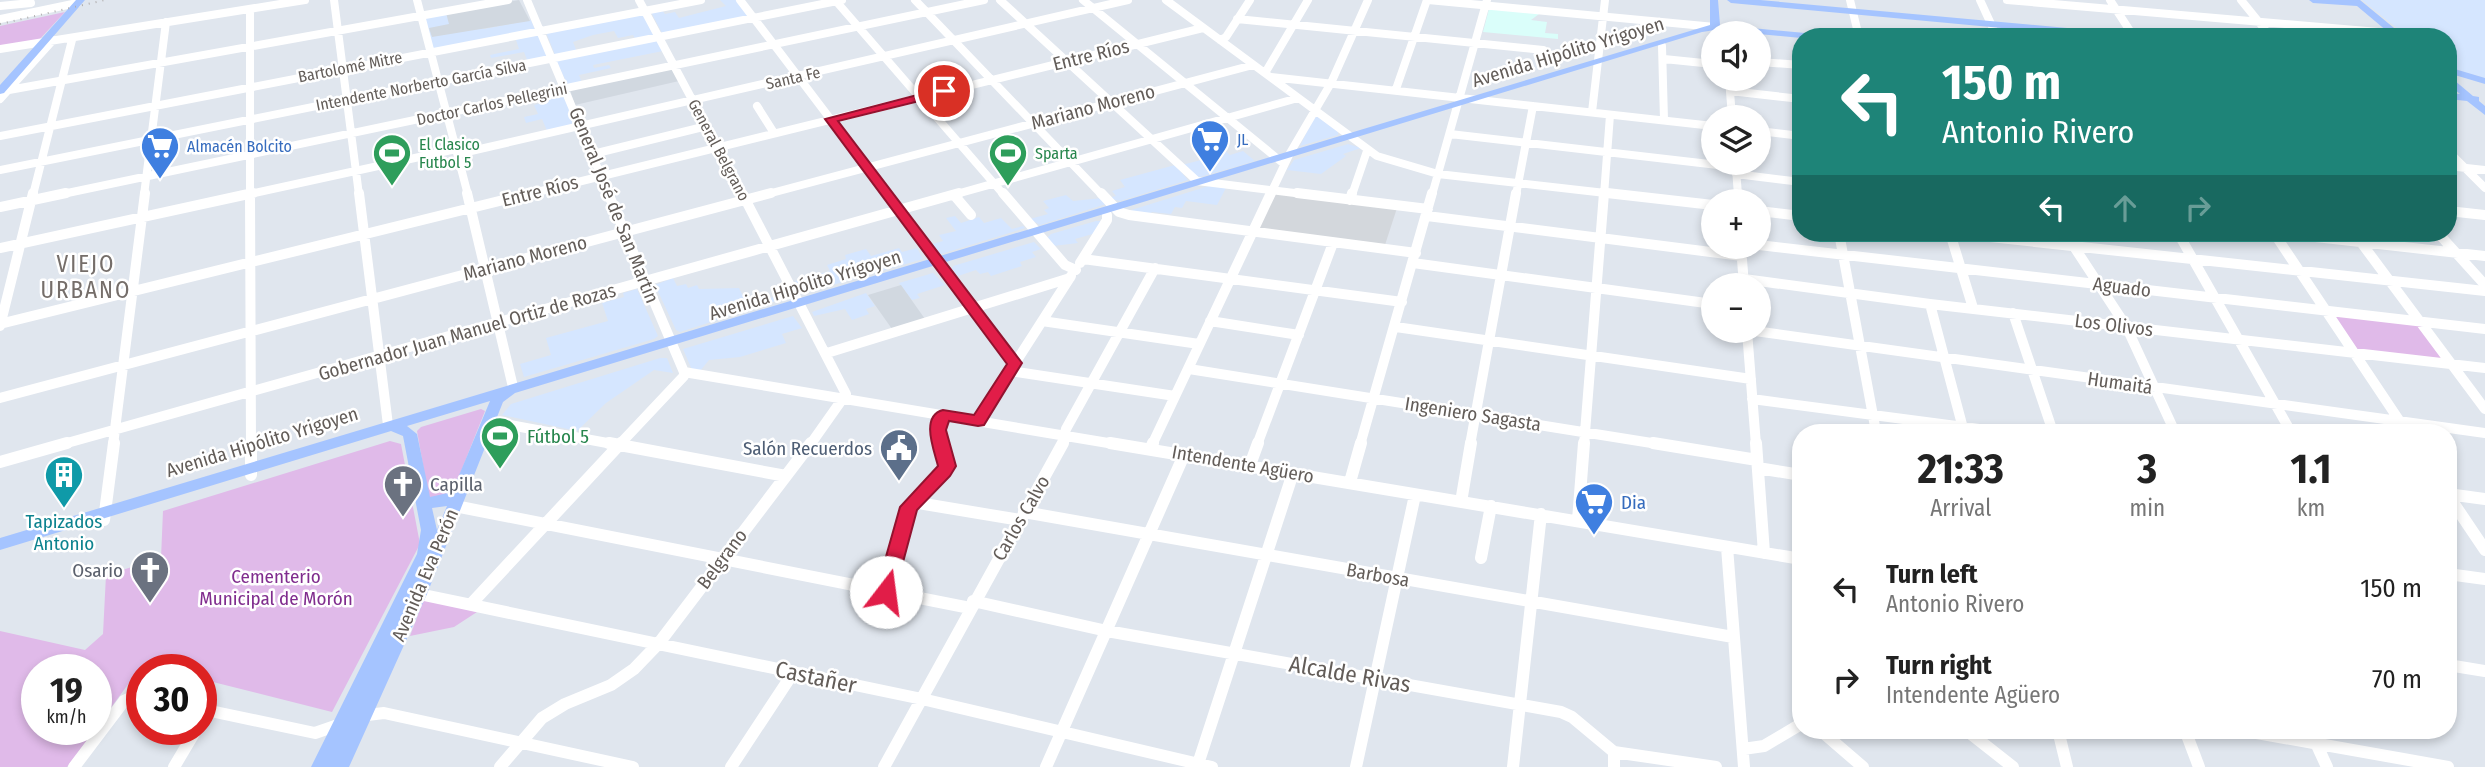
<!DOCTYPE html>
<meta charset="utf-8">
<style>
body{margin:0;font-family:"Fira Sans Condensed",sans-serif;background:#f2f2f2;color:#222;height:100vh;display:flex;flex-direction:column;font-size:26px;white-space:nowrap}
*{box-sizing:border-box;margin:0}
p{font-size:23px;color:#767676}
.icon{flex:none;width:38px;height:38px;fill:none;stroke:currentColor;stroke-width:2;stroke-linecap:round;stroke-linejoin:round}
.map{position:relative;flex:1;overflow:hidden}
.sheet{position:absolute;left:1792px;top:424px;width:665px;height:315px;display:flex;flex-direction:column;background:#fff;border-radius:28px;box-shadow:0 4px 10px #0003}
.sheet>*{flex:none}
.guide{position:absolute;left:1792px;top:28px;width:665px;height:214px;border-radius:28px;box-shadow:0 4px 10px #0003;background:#1e8478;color:#fff;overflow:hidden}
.buttons{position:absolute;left:1701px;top:21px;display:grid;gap:14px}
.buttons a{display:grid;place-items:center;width:70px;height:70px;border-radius:50%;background:#fff;box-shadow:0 4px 10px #0003;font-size:35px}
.speed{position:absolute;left:21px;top:654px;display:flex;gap:14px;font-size:35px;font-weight:700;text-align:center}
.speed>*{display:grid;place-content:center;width:91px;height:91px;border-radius:50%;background:#fff;box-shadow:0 4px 10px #0003;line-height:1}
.speed small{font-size:18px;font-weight:400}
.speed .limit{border:10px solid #d22;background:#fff;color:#111}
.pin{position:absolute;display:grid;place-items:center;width:60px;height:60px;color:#fff;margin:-30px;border:4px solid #fff;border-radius:50%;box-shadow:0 2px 7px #0007}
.me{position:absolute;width:77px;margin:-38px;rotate:15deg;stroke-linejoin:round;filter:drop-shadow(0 0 5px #0008)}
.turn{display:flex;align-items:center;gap:24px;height:147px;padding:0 35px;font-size:32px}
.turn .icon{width:91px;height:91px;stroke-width:2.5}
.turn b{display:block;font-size:49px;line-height:60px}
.lanes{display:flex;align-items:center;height:66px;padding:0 35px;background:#0003;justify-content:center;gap:35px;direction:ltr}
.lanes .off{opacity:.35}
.eta{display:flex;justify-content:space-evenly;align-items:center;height:119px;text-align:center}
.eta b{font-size:42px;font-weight:700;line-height:49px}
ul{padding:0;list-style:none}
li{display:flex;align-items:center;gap:21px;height:91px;padding:0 35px}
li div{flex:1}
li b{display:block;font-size:26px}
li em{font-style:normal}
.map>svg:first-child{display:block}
</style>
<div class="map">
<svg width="2485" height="767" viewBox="0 0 2485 767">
<rect width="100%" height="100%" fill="#e0e6ee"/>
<path fill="#d5e6ff" d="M 720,0 L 737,0 L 748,16 L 662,33 L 651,12 L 661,9 L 665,14 L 675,12 L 679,18 L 726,6 Z
M 2362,0 L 2485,0 L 2485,78 L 2448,67 L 2448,37 L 2408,37 Z
M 446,12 L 484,29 L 531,20 L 535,30 L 433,49 L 424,18 Z
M 643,14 L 654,36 L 636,40 L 633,35 L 618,38 L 614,31 L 593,35 L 573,42 L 577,52 L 555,55 L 546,32 Z
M 538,33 L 548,56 L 528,62 L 524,52 L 491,58 L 490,55 L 519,49 L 515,37 Z
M 655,39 L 663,51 L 593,65 L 594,68 L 609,65 L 611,68 L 579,75 L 582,83 L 568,85 L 556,61 Z
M 562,91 L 577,124 L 548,133 L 542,119 L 526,123 L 524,117 L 538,114 L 534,105 L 543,103 L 539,95 Z
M 1317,116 L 1338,132 L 1338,135 L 1300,146 L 1314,117 Z
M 1348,144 L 1361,148 L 1343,154 L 1346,156 L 1321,174 L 1287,170 L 1294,160 Z
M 1222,148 L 1230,155 L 1243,151 L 1255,161 L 1200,177 L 1194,176 L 1182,165 L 1201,160 L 1198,156 Z
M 1175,165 L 1188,180 L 1120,201 L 1108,198 L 1116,196 L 1112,191 L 1125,187 L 1120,180 Z
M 1212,185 L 1227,186 L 1217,205 L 1186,201 L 1182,208 L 1175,207 L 1171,214 L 1152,212 L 1148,216 L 1128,211 Z
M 1066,195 L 1073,201 L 1102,198 L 1106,204 L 1040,225 L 1030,219 L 1048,214 L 1044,210 L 1049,208 L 1043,201 Z
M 955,216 L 961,223 L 979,217 L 984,223 L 1001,218 L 1012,229 L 1023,226 L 1025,228 L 938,255 L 929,245 L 943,241 L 939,235 L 956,231 L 946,218 Z
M 1096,221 L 1101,221 L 1096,233 L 1075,239 L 1078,243 L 1053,246 L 1047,238 L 1051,234 Z
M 1034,242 L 1041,249 L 1032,252 L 1036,257 L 1020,262 L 1022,266 L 991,276 L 988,272 L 980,274 L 976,270 L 958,276 L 952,269 L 953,266 Z
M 899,248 L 902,252 L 917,248 L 923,259 L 805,293 L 795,281 L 830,271 L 827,265 L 846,259 L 845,255 L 866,249 L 871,256 Z
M 933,273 L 945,285 L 917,294 L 920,298 L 912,300 L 899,283 Z
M 673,278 L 677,286 L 686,284 L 688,288 L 697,285 L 699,289 L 739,288 L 745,300 L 757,297 L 760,301 L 783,294 L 785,298 L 680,332 L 676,330 L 655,285 Z
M 637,289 L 658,336 L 654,339 L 524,377 L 520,364 L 551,355 L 546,338 L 608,321 L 602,303 L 624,297 L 623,293 Z
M 866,293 L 875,306 L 866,309 L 869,314 L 852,320 L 845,309 L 814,316 L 812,312 Z
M 793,316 L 802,328 L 782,334 L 786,343 L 740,357 L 709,360 L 700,371 L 692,370 L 683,349 Z
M 660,358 L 667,358 L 673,373 L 654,370 L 606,403 L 577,431 L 502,415 L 511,404 Z"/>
<path fill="#d3d7dc" d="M 1275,192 L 1397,208 L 1384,248 L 1257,231 Z"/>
<path fill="#d1d8e0" d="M 519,0 L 530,21 L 432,37 L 429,28 L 449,24 L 446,13 Z
M 672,68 L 679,81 L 575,105 L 570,90 Z
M 901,285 L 925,319 L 892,329 L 868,295 Z"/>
<path fill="#dafefa" d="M 1489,9 L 1539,14 L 1531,20 L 1547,22 L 1545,33 L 1558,34 L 1558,39 L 1483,32 Z"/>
<path fill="#e0bae9" d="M 65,12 L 38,41 L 0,48 L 0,26 Z
M 2326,309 L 2417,321 L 2451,364 L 2355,354 Z
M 481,409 L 485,411 L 452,494 L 429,499 L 417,431 L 421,427 Z
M 390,441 L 401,444 L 420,544 L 332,712 L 201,679 L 201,670 L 167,670 L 143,664 L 96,728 L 96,670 L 37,670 L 37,730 L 95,730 L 67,767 L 0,767 L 0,631 L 85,650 L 103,634 L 106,575 L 161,558 L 163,511 Z
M 424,599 L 477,612 L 454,627 L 410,636 Z"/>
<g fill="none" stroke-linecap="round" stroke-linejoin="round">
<path stroke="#fff" stroke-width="8" d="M 334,0 L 359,195
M 417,0 L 468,195
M 527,0 L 609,195
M 639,0 L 743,195
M 740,0 L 888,195
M 835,0 L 1004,195
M 915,0 L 1102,195
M 1000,0 L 1197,181 L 1311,195
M 1083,0 L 1284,164
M 1166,0 L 1377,156 L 1438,174 L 1623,195
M 1428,0 L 1715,27 L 1726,33
M 1850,0 L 1859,37
M 1980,0 L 1997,37
M 2007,0 L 2390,33
M 2110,0 L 2134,37
M 2241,0 L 2271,37
M 0,6 L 31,3
M 250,9 L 250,195
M 0,19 L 77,3
M 1237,19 L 1543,50
M 1220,40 L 1226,37 L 1250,0
M 1662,46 L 1664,120
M 0,49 L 305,0
M 1664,59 L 1713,64
M 1759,62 L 1801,65
M 1265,73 L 1308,0
M 1271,77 L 1713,126
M 1729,79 L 1732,117
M 1396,89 L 1427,0
M 9,90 L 508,0
M 1730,91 L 1801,99
M 0,99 L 53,40
M 757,106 L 774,133
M 1592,112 L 1605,0
M 1759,131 L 1801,136
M 1450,134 L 1735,167
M 0,136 L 701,0
M 2448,151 L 2485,188
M 458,154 L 1128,0
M 593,154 L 707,126
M 2448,166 L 2485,170
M 1736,169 L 1738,195
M 0,170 L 842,0
M 1736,174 L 1801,182
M 33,195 L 72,40 L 70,38
M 58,195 L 984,0
M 144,195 L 166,22
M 245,195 L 456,149
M 525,195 L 1203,28
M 764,195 L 1253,65
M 953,195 L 1298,98
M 1270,195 L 1290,153 L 1331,83 L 1368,0
M 1352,195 L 1367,151
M 1432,195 L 1487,0
M 1516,195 L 1533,106
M 1604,195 L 1610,115"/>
<path stroke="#fff" stroke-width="10" d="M 250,193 L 251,445
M 359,193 L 388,425
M 467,193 L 513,387
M 608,193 L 684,372
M 742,193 L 846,394 L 810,445
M 886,193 L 1015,363
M 1003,193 L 1065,265 L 1076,270
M 1101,193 L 1119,212 L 1129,215 L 1416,253
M 1297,193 L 1428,209
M 1607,193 L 1713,205
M 1738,193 L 1738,201
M 954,195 L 971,215
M 1350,200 L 1352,193
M 0,207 L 66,193
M 1759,211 L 1801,216
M 2448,211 L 2485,215
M 1427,216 L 1742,256
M 1839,233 L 1876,432
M 1950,233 L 1973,308
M 1953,233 L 2485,291
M 2065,233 L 2126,326 L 2175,432
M 2178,233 L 2291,432
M 2274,233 L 2407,432
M 2280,233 L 2485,256
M 2354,233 L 2485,409
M 2438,233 L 2485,285
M 1759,245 L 2485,329
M 1741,247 L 1744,285
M 0,248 L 253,193
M 1083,259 L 1402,302
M 1080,263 L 1107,220 L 1107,215
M 1413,263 L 1713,304
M 1744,279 L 1930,304 L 2485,368
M 1930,304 L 1964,432
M 2013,313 L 2053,432
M 1042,321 L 1199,344
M 1210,321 L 1299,335
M 0,324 L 532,193
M 0,326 L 33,193
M 1396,327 L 1751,379
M 1747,331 L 1756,445
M 1755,331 L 2485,433
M 827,353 L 1070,278
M 1189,369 L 1664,445
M 1010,371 L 1175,396
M 684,372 L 1120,445
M 0,398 L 771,193
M 1752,399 L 2002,432
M 488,421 L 618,445
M 978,421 L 1071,276
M 60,445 L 959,193
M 113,445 L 145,193
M 619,445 L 684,376 L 684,372
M 942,445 L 939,432 L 943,415
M 1062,445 L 1066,429 L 1155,268
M 1152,445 L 1271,193
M 1257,445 L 1333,243
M 1360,445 L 1432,193
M 1470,445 L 1516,193
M 1584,445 L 1604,193"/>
<path stroke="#fff" stroke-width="12" d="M 251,443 L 251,475
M 609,443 L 786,476
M 1110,443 L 1801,559
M 1653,443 L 1757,460
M 1756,443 L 1764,553
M 1151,448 L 1153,443
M 0,462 L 67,443
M 1250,465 L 1258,443
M 1758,468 L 1801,475
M 1350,482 L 1361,443
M 2448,494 L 2485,499
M 2448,495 L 2485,550
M 912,502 L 1020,520
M 1461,502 L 1471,443
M 455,506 L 970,608
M 1024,512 L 1733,637
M 104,520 L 114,443
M 1578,520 L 1584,443
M 1727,547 L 1744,767
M 1481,558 L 1491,506
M 2448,574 L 2485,579
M 886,592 L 909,507 L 944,472 L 946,458 L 941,443
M 419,594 L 922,699 L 1212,767
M 973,601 L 1107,631 L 1561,712 L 1572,717 L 1614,752 L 1716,767
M 471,604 L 621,443
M 2448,665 L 2485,671
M 201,709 L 315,733 L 341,724
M 359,716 L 384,713 L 633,767
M 1820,730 L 1863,767
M 1966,730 L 2013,767
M 2058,730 L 2067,767
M 2185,730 L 2199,767
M 2240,730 L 2448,767
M 2310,730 L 2327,767
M 1743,749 L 1764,746 L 1801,724
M 1614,752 L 1614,767
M 74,767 L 124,701 L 135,696 L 142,698
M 174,767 L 196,730
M 500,767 L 542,718 L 565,704 L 611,685 L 634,669 L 659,643 L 811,443
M 731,767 L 793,673
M 884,767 L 1063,443
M 1046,767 L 1184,455
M 1197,767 L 1293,473
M 1356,767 L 1415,495
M 1513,767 L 1541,514"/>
<path fill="#a5c4ff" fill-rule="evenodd" d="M 76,0 L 85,0 L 4,93 L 0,94 L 0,85 Z
M 1710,0 L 1718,0 L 1720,25 L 1816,34 L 1821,37 L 1801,38 L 1715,30 L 1702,32 L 515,393 L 503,402 L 427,594 L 349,767 L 311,767 L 417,554 L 421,530 L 403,436 L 391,431 L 0,550 L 0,538 L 1710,25 ZM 490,401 L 452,492 L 430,497 L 417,434 L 407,426 ZM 447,506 L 437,530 L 432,508 Z
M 1727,0 L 1760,0 L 2132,34 L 2137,37 L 2099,37 L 1731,3 Z
M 2309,0 L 2360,0 L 2405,37 L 2394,37 L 2357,6 L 2313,3 Z
M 2448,67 L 2485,78 L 2485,84 L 2448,73 Z
M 2448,75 L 2473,96 L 2479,97 L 2479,101 L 2485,106 L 2485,115 L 2467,101 L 2448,99 L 2448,93 L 2460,94 L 2448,84 Z"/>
<path stroke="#b1afaf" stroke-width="2" stroke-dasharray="1 6" stroke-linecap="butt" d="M 0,24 L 105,0"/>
</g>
<path fill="#e11d48" stroke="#92132f" stroke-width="2" d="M 944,88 L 948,89 L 948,94 L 838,121 L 1022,363 L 984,425 L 978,426 L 949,421 L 946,430 L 956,466 L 950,476 L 917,510 L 895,592 L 893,597 L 879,597 L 876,592 L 900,507 L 938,466 C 934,450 920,416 943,410 L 974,415 L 1007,364 L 825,119 Z"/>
<defs>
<g id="supermarket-pin" transform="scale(2.0125)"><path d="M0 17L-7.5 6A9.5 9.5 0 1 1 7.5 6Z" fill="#3f7fe0" stroke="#fff"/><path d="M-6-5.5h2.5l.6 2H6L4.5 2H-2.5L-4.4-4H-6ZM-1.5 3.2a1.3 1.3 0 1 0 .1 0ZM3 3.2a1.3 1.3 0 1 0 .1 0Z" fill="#fff"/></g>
<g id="stadium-pin" transform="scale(2.0125)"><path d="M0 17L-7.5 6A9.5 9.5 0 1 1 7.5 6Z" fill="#2e9e5b" stroke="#fff"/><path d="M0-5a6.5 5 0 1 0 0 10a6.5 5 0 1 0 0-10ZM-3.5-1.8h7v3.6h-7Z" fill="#fff"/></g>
<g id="civic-pin" transform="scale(2.0125)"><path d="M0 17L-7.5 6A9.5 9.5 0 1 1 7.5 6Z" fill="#5c6f8a" stroke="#fff"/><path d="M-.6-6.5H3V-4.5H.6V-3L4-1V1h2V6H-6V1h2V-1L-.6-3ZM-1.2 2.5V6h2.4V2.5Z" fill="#fff"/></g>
<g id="building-pin" transform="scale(2.0125)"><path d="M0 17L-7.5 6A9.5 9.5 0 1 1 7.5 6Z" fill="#0f9aa8" stroke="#fff"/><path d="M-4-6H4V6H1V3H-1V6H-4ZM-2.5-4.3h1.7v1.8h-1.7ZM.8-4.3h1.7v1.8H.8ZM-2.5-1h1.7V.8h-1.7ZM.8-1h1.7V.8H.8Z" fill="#fff"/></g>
<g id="church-pin" transform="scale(2.0125)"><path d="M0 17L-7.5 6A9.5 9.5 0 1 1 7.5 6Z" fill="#6b7280" stroke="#fff"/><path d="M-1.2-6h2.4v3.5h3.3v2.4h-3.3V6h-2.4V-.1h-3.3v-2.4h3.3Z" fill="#fff"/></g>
</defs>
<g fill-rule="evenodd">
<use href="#supermarket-pin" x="1210" y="139"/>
<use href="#supermarket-pin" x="160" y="146"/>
<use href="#stadium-pin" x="392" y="153"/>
<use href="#stadium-pin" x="1008" y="153"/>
<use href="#stadium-pin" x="500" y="436"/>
<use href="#civic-pin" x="899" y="448"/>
<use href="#building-pin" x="64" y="475"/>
<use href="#church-pin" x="403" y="484"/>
<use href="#supermarket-pin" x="1594" y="502"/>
<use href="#church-pin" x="150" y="570"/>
</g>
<g text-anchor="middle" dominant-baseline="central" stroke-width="5" stroke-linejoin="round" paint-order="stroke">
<g font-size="16" fill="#635d59" stroke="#fff">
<text transform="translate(350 67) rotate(-11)">Bartolomé Mitre</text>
<text transform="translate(793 78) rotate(-13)">Santa Fe</text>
<text transform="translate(421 85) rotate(-11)">Intendente Norberto García Silva</text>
<text transform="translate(492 104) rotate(-12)">Doctor Carlos Pellegrini</text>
<text transform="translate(719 150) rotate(62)">General Belgrano</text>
</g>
<g font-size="16" fill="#366cbe" stroke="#fff" text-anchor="start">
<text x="1237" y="139">JL</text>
<text x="187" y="146">Almacén Bolcito</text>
</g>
<g font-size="16" fill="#27864d" stroke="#fff" text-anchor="start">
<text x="419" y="144">El Clasico<tspan x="419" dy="18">Futbol 5</tspan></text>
<text x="1035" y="153">Sparta</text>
</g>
<g font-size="19" fill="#635d59" stroke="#fff">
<text transform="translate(1568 52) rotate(-17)">Avenida Hipólito Yrigoyen</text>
<text transform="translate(1091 55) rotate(-14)">Entre Ríos</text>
<text transform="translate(1093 107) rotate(-15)">Mariano Moreno</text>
<text transform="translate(540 191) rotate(-14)">Entre Ríos</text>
<text transform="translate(614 205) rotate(68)">General José de San Martín</text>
<text transform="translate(525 258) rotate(-15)">Mariano Moreno</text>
<text transform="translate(805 285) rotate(-17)">Avenida Hipólito Yrigoyen</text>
<text transform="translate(2122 287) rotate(7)">Aguado</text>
<text transform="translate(2114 325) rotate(7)">Los Olivos</text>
<text transform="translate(467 332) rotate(-16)">Gobernador Juan Manuel Ortiz de Rozas</text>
<text transform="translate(2120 383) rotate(8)">Humaitá</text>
<text transform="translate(1473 414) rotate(9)">Ingeniero Sagasta</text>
<text transform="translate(262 442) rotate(-17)">Avenida Hipólito Yrigoyen</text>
<text transform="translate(1243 464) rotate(10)">Intendente Agüero</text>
<text transform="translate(1021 518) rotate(-60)">Carlos Calvo</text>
<text transform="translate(722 559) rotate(-53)">Belgrano</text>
<text transform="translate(425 575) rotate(-67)">Avenida Eva Perón</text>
<text transform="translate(1378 575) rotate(10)">Barbosa</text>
</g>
<g font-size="19" fill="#27864d" stroke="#fff" text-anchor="start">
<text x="527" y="436">Fútbol 5</text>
</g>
<g font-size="19" fill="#4e5e75" stroke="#fff" text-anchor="end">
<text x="872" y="448">Salón Recuerdos</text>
</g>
<g font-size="19" fill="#5b616d" stroke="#fff" text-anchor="start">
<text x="430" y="484">Capilla</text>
<text x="123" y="570" text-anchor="end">Osario</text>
</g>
<g font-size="19" fill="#366cbe" stroke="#fff" text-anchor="start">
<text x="1621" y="502">Dia</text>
</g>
<g font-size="19" fill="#0d838f" stroke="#fff">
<text x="64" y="521">Tapizados<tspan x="64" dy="22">Antonio</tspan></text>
</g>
<g font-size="19" fill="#802d8e" stroke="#fff">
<text x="276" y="576">Cementerio<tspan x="276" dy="22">Municipal de Morón</tspan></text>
</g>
<g font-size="23" letter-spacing="2" fill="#756e6a" stroke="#fff">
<text x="86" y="264">VIEJO<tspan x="86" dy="26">URBANO</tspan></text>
</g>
<g font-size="23" fill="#635d59" stroke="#fff">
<text transform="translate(1350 674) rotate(10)">Alcalde Rivas</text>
<text transform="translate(816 677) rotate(12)">Castañer</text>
</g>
</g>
</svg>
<div class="buttons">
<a><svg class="icon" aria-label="sound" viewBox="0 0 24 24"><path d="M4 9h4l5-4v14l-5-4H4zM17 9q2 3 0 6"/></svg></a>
<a><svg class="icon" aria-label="layers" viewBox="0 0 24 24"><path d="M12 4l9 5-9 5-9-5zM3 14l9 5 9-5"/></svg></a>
<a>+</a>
<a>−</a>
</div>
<div class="speed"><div>19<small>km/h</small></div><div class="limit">30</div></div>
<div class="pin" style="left:944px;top:91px;background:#d93025"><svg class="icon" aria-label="arrive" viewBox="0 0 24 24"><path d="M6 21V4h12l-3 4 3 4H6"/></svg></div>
<svg class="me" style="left:886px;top:592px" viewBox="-20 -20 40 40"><circle r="19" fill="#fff"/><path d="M0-13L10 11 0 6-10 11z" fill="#e11d48"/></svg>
<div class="guide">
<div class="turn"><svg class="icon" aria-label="left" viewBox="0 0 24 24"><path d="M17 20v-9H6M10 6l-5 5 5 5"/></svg><div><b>150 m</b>Antonio Rivero</div></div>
<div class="lanes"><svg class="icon" aria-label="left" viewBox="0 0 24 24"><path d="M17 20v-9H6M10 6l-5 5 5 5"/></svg><svg class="icon off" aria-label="ahead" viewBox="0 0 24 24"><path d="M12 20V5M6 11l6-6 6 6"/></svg><svg class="icon off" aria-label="right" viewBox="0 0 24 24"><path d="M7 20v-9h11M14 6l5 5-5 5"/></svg></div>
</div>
<section class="sheet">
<div class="eta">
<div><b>21:33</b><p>Arrival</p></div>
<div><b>3</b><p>min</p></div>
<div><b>1.1</b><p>km</p></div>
</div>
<ul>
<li><svg class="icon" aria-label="left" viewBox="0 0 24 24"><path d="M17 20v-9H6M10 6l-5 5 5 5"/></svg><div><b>Turn left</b><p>Antonio Rivero</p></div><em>150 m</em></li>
<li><svg class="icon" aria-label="right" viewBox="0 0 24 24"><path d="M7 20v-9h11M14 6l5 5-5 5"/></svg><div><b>Turn right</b><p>Intendente Agüero</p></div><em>70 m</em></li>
</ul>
</section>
</div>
